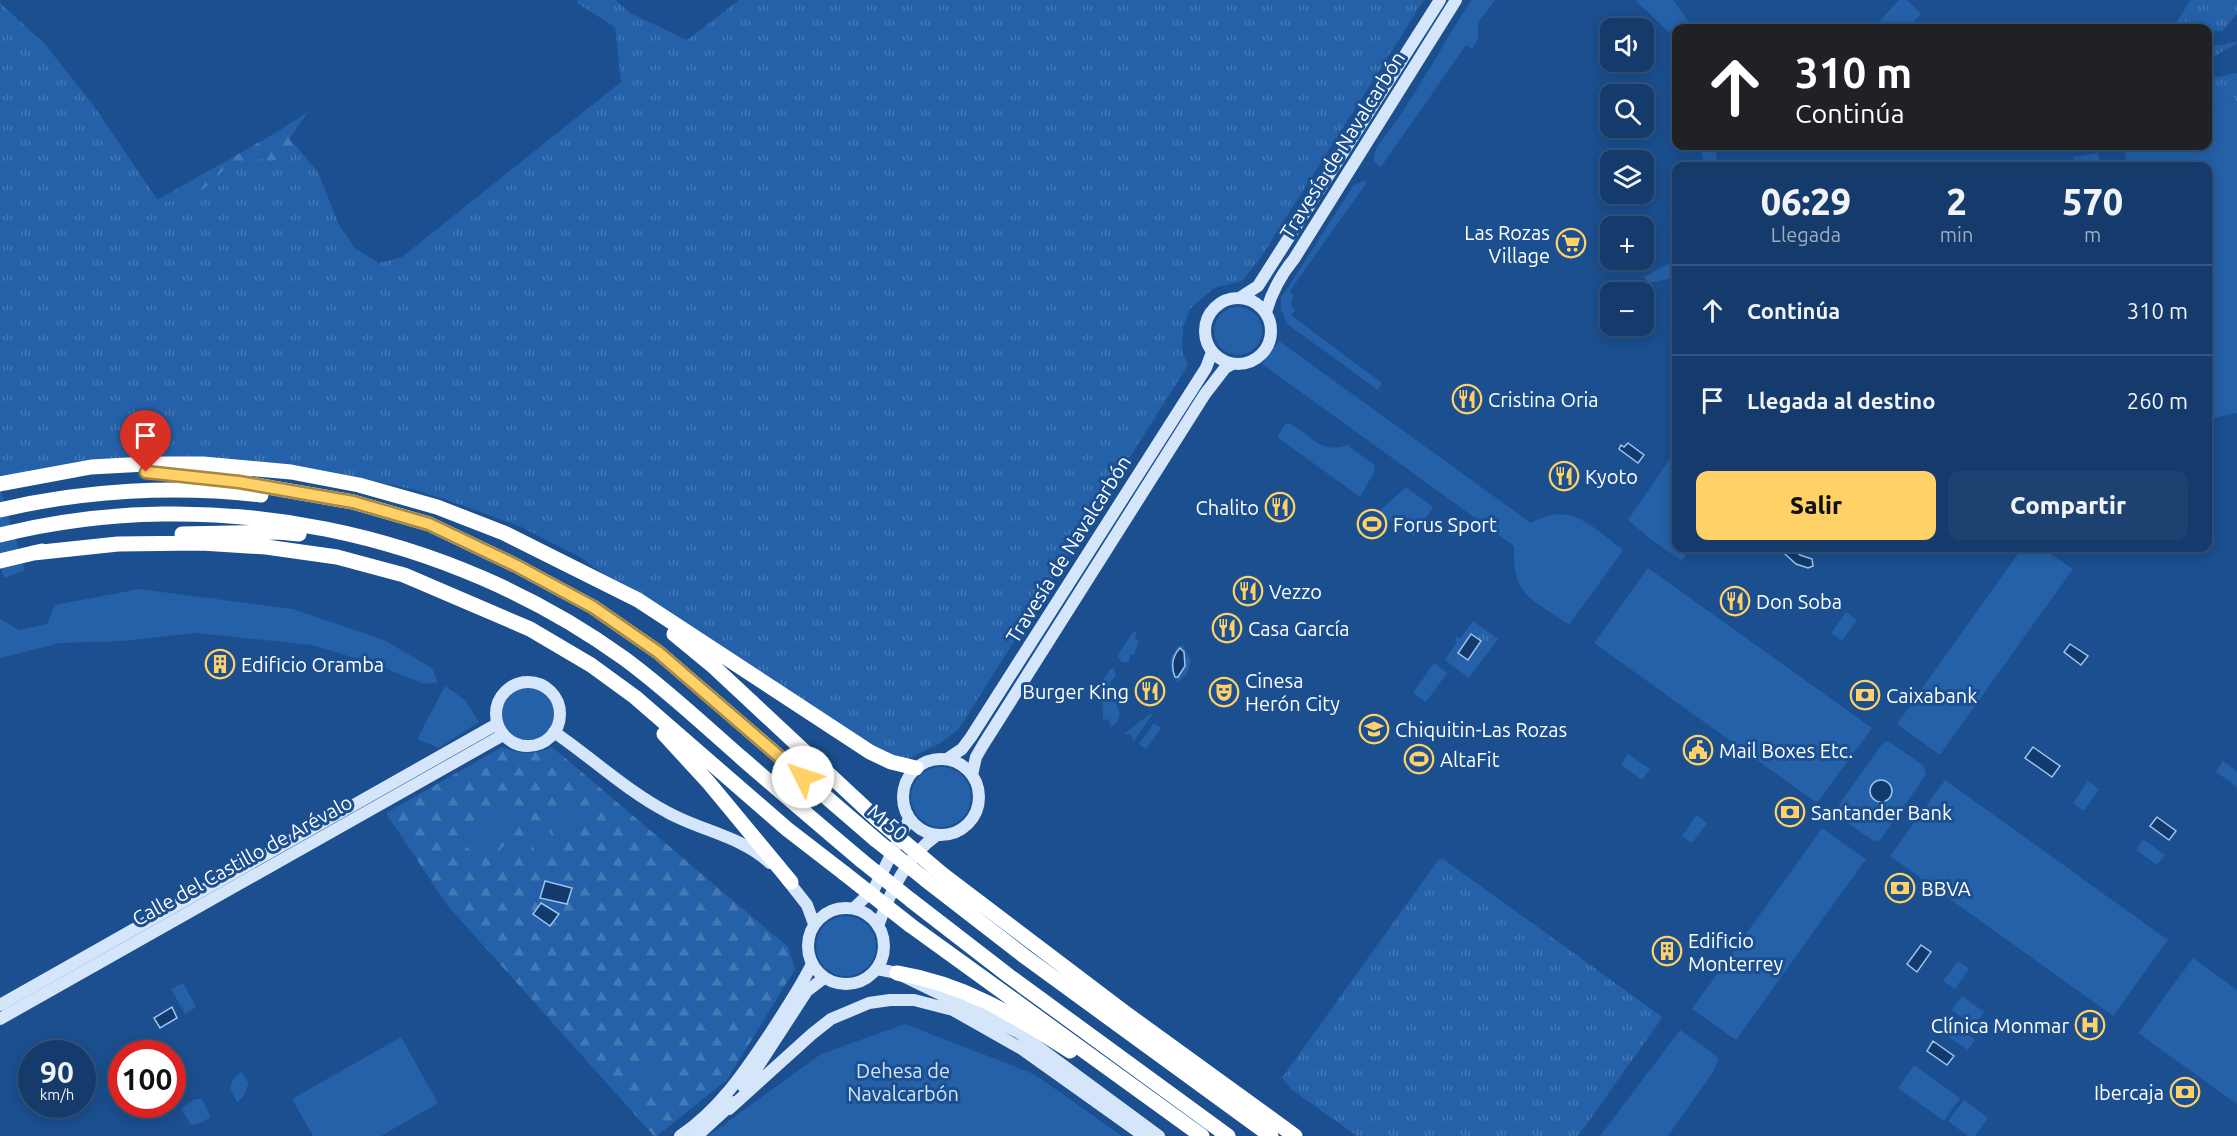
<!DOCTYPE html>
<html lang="es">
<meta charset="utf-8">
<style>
body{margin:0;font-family:Ubuntu,sans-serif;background:#1d4271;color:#f1f3f6;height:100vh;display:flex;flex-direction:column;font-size:22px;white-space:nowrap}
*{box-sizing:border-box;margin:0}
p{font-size:20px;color:#9dadc1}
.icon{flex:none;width:33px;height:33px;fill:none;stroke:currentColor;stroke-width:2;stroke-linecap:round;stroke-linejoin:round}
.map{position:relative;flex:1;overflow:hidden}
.side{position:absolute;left:1672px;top:162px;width:540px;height:390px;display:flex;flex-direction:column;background:#143b6b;border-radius:12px;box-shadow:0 3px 15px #0003,0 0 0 2px #33557e}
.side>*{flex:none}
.banner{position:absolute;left:1672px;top:24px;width:540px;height:126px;border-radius:12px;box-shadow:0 3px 15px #0003,0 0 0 2px #33557e;background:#202124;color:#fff;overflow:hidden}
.buttons{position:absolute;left:1600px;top:18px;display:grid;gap:12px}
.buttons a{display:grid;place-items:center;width:54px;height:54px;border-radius:12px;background:#143b6b;box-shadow:0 3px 15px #0003,0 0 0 2px #33557e;font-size:30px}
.speed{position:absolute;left:18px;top:1040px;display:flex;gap:12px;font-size:30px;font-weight:700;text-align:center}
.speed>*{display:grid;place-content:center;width:78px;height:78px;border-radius:50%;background:#143b6b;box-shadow:0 3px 15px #0003,0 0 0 2px #33557e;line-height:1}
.speed small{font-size:15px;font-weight:400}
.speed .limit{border:9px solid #d22;background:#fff;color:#111}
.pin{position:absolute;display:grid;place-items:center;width:51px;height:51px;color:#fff;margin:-62px -26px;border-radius:50% 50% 50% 0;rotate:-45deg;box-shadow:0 0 6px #0007}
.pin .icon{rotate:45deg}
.me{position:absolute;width:66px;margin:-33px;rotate:311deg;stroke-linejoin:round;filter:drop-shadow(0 0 4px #0008)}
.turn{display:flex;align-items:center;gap:21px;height:126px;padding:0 24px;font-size:27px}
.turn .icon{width:78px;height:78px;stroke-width:2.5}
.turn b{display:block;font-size:42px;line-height:51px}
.eta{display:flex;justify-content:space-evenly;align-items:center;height:102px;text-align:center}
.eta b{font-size:36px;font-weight:800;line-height:42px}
.cta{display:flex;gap:12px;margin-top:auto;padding:12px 24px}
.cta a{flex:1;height:69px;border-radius:12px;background:#ffd166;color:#111;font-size:24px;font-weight:800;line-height:69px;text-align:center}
.cta a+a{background:#1d4271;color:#f1f3f6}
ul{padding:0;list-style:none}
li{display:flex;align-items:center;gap:18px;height:90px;padding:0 24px;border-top:2px solid #33557e}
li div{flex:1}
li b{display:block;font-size:22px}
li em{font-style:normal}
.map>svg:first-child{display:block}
</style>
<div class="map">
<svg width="2237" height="1136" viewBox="0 0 2237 1136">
<defs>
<pattern id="grass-tufts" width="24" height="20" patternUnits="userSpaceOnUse" patternTransform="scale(1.5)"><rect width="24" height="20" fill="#2461a8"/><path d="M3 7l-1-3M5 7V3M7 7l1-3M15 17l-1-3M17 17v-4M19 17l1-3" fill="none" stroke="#4579b5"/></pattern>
<pattern id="forest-firs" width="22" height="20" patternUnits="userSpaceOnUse" patternTransform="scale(1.5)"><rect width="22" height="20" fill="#2461a8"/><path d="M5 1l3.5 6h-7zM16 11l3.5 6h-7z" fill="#4579b5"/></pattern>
</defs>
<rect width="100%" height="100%" fill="#1b4f8f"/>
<path fill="url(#grass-tufts)" d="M 578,0 L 616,0 L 630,13 L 687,40 L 739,0 L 1424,0 L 1259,260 L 1242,281 L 1214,288 L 1190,309 L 1183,328 L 1182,350 L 1188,365 L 959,729 L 939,744 L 911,757 L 903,766 L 638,600 L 580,557 L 521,527 L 462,505 L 415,490 L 338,473 L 265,462 L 197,458 L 0,478 L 0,3 L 44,43 L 94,106 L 159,202 L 222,174 L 230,161 L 239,168 L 261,158 L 272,163 L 278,158 L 288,160 L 295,145 L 318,172 L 340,227 L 355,248 L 379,263 L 402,257 L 621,82 L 615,27 L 577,3 Z
M 2191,0 L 2237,0 L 2237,14 L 2222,31 L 2208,31 L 2208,28 L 2172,28 Z
M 2237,41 L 2236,44 L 2208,60 L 2208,46 L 2223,45 Z
M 2208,68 L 2211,78 L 2237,73 L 2237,101 L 2208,106 Z
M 1473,621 L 1498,639 L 1469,678 L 1445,660 L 1457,642 L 1455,640 L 1457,637 L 1460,639 Z
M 1443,859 L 1661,1016 L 1662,1018 L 1578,1136 L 1357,1136 L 1292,1090 L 1282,1078 L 1438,860 Z"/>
<path fill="url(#forest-firs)" d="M 308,112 L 289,139 L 295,145 L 288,160 L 278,158 L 272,163 L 261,158 L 239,168 L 230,162 C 212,188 191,200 159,202 L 157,200 L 277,132 Z
M 502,747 C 521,755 533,755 552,747 L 788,947 L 795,969 L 727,1080 L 657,1136 L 654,1136 L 447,905 L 386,813 Z"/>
<path fill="#2461a8" d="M 1471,0 L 1495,0 L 1478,23 L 1478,39 L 1472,49 L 1466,45 L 1381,167 L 1374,162 C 1372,149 1385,137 1392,127 C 1421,86 1444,42 1471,0 Z
M 1635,0 L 1673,0 L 1693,28 L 1677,28 L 1677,40 Z
M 1899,0 L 1907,0 L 1921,14 L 1908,28 L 1873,28 Z
M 2237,101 L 2237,413 L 2208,419 L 2208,166 L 2127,166 L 2124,146 L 2208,146 L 2208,106 Z
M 1700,146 L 1715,146 L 1718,166 L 1704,166 Z
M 2098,153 L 2101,165 L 2075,166 L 2073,157 Z
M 1363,181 L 1367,182 L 1290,291 L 1293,296 L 1291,305 L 1295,310 L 1291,315 L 1382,383 L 1378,390 L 1287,324 L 1281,309 L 1281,298 L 1353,186 Z
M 1677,259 L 1677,277 L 1649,283 L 1644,277 Z
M1214 331a24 24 0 1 1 48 0a24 24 0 1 1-48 0Z
M 1279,341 L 1531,523 C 1571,500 1592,527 1623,550 L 1569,625 C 1531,598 1512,597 1514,546 L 1262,364 Z
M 1289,423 C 1310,434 1320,455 1347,445 L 1375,465 L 1374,472 L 1360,497 L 1277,437 L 1285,424 Z
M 1677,448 L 1677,548 L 1690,548 L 1682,561 L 1649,538 L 1628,520 Z
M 1406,487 L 1433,507 L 1414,536 L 1377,513 Z
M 0,488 L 25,570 L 4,578 L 0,565 Z
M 2022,548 L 2042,548 L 2073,569 L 1940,755 L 1897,724 Z
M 1648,568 L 1872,728 L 1817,803 L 1594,643 Z
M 139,589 L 293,609 L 384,640 L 432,668 L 438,682 L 425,684 L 374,664 L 312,645 L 195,633 L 123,641 L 60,643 L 0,658 L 0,619 L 19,630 L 47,624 L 55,605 Z
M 1846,612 L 1857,620 L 1842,641 L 1831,633 Z
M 1137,631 L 1135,639 L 1139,641 L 1134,655 L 1130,654 L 1129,662 L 1122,662 L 1117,656 L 1133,632 Z
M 1183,645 L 1191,661 L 1187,674 L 1178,682 C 1167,672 1168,656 1179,646 Z
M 1434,663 L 1447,673 L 1426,702 L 1413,693 Z
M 1113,668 L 1116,675 L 1110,683 L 1120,715 L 1117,722 L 1111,727 L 1108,719 L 1103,720 L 1102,691 L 1097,689 L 1110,669 Z
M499 713a28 28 0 1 1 56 0a28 28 0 1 1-56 0Z
M 445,686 L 465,700 L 479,722 L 439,748 L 417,739 Z
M 1151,713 L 1152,715 L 1134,741 L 1132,740 L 1132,735 L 1124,734 Z
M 1154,723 L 1161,728 L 1146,749 L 1139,744 Z
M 1888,741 L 1924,766 L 1926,775 L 1880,840 L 1874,841 L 1837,816 L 1836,809 L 1881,745 Z
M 1628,754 L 1650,769 L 1642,780 L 1621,765 Z
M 2223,761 L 2237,771 L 2237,787 L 2216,772 Z
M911 797a30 30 0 1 1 60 0a30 30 0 1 1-60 0Z
M 1945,780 L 2168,940 L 2113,1016 L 1890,856 Z
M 2088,781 L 2099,789 L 2084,811 L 2073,803 Z
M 501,800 L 521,820 L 481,861 L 461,841 Z
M 567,810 L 576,821 L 574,829 L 555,837 L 545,819 Z
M 1697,815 L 1707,823 L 1692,843 L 1682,836 Z
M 1822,828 L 1866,859 L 1736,1040 L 1692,1009 Z
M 550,832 L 555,845 L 535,852 L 530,839 Z
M 515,835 L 527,847 L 506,868 L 494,856 Z
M 2143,839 L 2165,855 L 2157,865 L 2136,850 Z
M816 946a30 30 0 1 1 60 0a30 30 0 1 1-60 0Z
M 2193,958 L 2237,990 L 2237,1104 L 2138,1033 Z
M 1958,961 L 1969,969 L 1955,989 L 1943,981 Z
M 183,983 L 196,1007 L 185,1014 L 171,989 Z
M 1962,996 L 1984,1012 L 1974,1026 L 1952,1010 Z
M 905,1024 L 1034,1074 L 1122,1136 L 708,1136 L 821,1054 Z
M 1954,1024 L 1975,1040 L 1968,1050 L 1946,1035 Z
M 1680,1030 L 1719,1058 L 1712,1074 L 1668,1136 L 1600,1136 Z
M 401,1037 L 438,1103 L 381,1136 L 313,1136 L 292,1099 Z
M 1914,1065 L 1960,1098 L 1944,1121 L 1898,1088 Z
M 639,1066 L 671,1066 L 672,1082 L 640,1083 Z
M 241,1072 L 249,1083 L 243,1097 L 237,1102 L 230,1089 L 233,1079 Z
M 195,1099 L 202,1099 L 211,1117 L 198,1124 L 191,1125 L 181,1108 Z
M 1964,1100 L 1988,1118 L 1975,1136 L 1968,1136 L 1948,1121 Z"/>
<path fill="#123a6d" stroke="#9cc4f0" stroke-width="1.5" d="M 1628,443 L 1644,455 L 1638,463 L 1619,449 L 1621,445 L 1624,447 Z
M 1786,548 L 1792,548 L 1800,555 L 1812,559 L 1813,566 L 1808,568 L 1796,564 L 1784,553 Z
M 1471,634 L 1481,641 L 1468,660 L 1458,653 Z
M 2070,644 L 2088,656 L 2081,665 L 2064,652 Z
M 1180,648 L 1184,652 L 1185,666 L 1178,677 L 1175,677 C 1171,666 1172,656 1180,648 Z
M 2033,747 L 2060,766 L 2052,777 L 2025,758 Z
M1870 791a11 11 0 1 1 22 0a11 11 0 1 1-22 0Z
M 2157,817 L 2176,831 L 2169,840 L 2150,826 Z
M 545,881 L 572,888 L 567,904 L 540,898 Z
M 541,903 L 559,914 L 550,926 L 533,914 Z
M 1921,945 L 1931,952 L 1917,972 L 1907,964 Z
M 172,1007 L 177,1018 L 160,1028 L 154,1018 Z
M 1933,1041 L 1954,1056 L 1947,1065 L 1927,1051 Z"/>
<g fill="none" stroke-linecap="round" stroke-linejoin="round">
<path stroke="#d6e6fa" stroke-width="12" d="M 1241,297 L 1258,286 L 1440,0
M1205 331a33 33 0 1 1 66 0a33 33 0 1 1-66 0Z
M 1266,312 C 1272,291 1280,276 1294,259 L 1456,0
M496 714a32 32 0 1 1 64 0a32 32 0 1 1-64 0Z
M 554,732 C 592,758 627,791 667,812 C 701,831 741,836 770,863
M903 797a38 38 0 1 1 76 0a38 38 0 1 1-76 0Z
M 947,759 L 962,749 L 971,737 L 1206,368 L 1212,352
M 972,775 L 976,757 L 983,745 L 1205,394 L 1225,368 L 1232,364
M 785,877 L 807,905 L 814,924
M808 946a38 38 0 1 1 76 0a38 38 0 1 1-76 0Z
M 854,908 L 874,889 L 909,819
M 878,926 C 890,892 907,856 937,835
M 877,969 L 897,973 L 1018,1032 L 1159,1136
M 0,1005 L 497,724
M 0,1019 L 503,735
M 744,1088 L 807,991 L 824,978
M 729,1109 L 812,1034 L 831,1019 L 869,1003 L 890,1000 L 914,1000 L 953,1010 L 1022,1049 L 1144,1136
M 680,1136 C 720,1109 745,1071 771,1032 C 786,1009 800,988 812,964
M 697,1136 L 734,1102"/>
<path stroke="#fff" stroke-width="15" d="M 163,473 L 239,482 L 353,502 L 429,524 L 515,565 L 593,607 L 658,652 L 876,840
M 0,484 L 91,467 L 146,464 L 203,464 L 291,472 L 359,485 L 437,507 L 504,533 L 638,600 L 870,752 L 891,762 L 916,768
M 0,510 C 84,490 175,485 261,495
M 182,534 L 278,532 L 299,534
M 0,535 C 213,482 448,531 625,659 C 667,690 705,726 744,760 C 783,794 823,828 862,861
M 33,553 L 118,544 L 201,543 L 266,547 L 337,557 L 404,575 L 530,629 L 591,665 L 635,697 L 787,829 L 844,873
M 0,561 L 42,551
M 674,634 L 714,667 L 877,819
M 664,734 L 709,783 L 791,882
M 942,874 L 1124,1012 L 1295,1136
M 926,880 L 1024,956 L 1271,1136
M 912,901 L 1009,976 L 1228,1136
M 910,925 L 1202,1136
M 897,973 C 964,984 1014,1015 1070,1051"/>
<path stroke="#fff" stroke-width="15" d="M 877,819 L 942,874
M 876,840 L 926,880
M 862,861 L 912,901
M 844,873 L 910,925"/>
</g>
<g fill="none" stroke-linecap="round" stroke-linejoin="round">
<g stroke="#a68842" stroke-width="15">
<path id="route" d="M 146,472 L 239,482 L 330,498 L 353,502 L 429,524 L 515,565 L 593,607 L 658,652 L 803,777"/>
</g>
<use href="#route" stroke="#ffd166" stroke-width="10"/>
</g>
<defs>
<g id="supermarket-ring" transform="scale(1.5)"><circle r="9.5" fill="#1b4f8f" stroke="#ffd166" stroke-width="1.5"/><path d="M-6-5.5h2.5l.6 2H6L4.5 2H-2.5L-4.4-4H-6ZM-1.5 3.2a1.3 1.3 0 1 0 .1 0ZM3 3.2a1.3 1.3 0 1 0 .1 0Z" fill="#ffd166"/></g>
<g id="restaurant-ring" transform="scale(1.5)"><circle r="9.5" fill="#1b4f8f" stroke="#ffd166" stroke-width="1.5"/><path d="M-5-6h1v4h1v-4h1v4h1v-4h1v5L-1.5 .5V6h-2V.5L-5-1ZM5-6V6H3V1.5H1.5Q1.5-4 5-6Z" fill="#ffd166"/></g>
<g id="stadium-ring" transform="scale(1.5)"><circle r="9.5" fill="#1b4f8f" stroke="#ffd166" stroke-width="1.5"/><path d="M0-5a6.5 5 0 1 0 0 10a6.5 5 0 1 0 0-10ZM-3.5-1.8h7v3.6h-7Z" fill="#ffd166"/></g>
<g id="building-ring" transform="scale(1.5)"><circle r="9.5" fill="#1b4f8f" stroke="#ffd166" stroke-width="1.5"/><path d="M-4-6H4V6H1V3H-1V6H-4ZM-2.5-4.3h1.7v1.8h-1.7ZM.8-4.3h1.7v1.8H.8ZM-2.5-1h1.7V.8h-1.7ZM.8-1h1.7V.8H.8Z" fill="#ffd166"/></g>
<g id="theatre-ring" transform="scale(1.5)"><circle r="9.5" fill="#1b4f8f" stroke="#ffd166" stroke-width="1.5"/><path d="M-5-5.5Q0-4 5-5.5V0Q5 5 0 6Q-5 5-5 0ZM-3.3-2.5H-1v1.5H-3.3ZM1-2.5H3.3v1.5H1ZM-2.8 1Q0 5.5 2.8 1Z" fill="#ffd166"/></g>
<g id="bank-ring" transform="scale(1.5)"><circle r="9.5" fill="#1b4f8f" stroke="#ffd166" stroke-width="1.5"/><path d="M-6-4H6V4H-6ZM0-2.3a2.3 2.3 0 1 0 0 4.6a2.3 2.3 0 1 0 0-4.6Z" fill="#ffd166"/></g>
<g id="school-ring" transform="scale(1.5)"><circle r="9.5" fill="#1b4f8f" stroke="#ffd166" stroke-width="1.5"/><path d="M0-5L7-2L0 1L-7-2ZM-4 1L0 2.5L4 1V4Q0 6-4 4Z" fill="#ffd166"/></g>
<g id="civic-ring" transform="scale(1.5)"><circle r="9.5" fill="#1b4f8f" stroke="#ffd166" stroke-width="1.5"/><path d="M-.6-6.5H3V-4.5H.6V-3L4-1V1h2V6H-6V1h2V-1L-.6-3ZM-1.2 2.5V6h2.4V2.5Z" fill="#ffd166"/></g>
<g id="hospital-ring" transform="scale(1.5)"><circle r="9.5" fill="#1b4f8f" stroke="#ffd166" stroke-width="1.5"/><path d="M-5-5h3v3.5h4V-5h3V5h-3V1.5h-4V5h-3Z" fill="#ffd166"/></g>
</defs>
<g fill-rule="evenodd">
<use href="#supermarket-ring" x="1571" y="243"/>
<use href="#restaurant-ring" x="1467" y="399"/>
<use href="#restaurant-ring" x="1564" y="476"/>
<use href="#restaurant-ring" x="1280" y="507"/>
<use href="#stadium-ring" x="1372" y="524"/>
<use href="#restaurant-ring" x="1248" y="591"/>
<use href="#restaurant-ring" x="1735" y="601"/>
<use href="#restaurant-ring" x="1227" y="628"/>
<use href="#building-ring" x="220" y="664"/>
<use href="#restaurant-ring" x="1150" y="691"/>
<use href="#theatre-ring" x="1224" y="692"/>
<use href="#bank-ring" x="1865" y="695"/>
<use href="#school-ring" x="1374" y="729"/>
<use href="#civic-ring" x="1698" y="750"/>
<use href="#stadium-ring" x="1419" y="759"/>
<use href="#bank-ring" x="1790" y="812"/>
<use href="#bank-ring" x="1900" y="888"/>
<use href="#building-ring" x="1667" y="951"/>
<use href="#hospital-ring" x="2090" y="1025"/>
<use href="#bank-ring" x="2185" y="1092"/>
</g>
<g text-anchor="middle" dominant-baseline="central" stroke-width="6" stroke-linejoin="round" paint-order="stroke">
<g font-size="20" fill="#fff" stroke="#1b4f8f">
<text transform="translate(1342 145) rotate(-58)">Travesía de Navalcarbón</text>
<text transform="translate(1068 549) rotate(-58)">Travesía de Navalcarbón</text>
<text transform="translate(888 822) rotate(40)">M 50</text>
<text transform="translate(242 860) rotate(-29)">Calle del Castillo de Arévalo</text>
</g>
<g font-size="20" fill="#fff" stroke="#1b4f8f" text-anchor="start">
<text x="1550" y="232" text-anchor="end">Las Rozas<tspan x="1550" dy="23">Village</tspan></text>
<text x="1488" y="399">Cristina Oria</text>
<text x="1585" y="476">Kyoto</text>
<text x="1259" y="507" text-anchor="end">Chalito</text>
<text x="1393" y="524">Forus Sport</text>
<text x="1269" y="591">Vezzo</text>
<text x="1756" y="601">Don Soba</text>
<text x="1248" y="628">Casa García</text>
<text x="241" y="664">Edificio Oramba</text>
<text x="1245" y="680">Cinesa<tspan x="1245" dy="23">Herón City</tspan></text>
<text x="1129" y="691" text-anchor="end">Burger King</text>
<text x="1886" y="695">Caixabank</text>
<text x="1395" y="729">Chiquitin-Las Rozas</text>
<text x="1719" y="750">Mail Boxes Etc.</text>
<text x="1440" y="759">AltaFit</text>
<text x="1811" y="812">Santander Bank</text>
<text x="1921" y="888">BBVA</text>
<text x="1688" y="940">Edificio<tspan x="1688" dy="23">Monterrey</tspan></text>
<text x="2069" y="1025" text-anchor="end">Clínica Monmar</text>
<text x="2164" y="1092" text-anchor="end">Ibercaja</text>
</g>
<g font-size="20" fill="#cfe3fa" stroke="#1b4f8f">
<text x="903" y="1070">Dehesa de<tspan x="903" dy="23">Navalcarbón</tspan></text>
</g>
</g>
</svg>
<div class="buttons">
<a><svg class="icon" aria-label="sound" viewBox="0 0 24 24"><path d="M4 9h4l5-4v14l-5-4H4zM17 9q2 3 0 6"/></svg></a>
<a><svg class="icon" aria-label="search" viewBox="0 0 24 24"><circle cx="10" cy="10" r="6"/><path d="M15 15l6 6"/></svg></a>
<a><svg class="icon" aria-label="layers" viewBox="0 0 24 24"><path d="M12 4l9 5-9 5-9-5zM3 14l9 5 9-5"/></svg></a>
<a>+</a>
<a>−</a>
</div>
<div class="speed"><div>90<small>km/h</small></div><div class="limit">100</div></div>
<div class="pin" style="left:146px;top:472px;background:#d93025"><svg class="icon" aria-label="arrive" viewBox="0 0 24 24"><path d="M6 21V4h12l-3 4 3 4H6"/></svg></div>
<svg class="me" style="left:803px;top:777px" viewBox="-20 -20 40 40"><circle r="19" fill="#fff"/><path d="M0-13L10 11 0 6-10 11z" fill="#ffd166"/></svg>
<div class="banner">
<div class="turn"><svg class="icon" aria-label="ahead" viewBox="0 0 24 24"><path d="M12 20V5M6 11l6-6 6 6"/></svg><div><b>310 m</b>Continúa</div></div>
</div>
<section class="side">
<div class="eta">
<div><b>06:29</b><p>Llegada</p></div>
<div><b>2</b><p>min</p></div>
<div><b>570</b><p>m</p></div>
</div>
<ul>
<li><svg class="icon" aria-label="ahead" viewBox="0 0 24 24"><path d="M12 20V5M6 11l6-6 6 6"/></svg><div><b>Continúa</b></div><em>310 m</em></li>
<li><svg class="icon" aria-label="arrive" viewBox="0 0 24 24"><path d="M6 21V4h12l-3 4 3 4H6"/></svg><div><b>Llegada al destino</b></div><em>260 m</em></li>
</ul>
<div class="cta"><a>Salir</a><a>Compartir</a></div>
</section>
</div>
